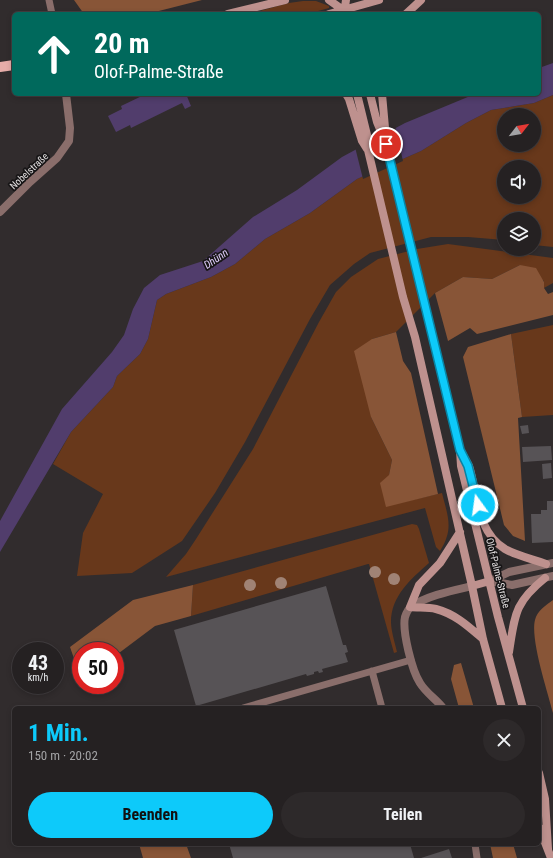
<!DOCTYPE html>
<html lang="de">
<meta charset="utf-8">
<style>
body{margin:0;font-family:"Roboto Condensed",sans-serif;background:#2d292a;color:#f1f3f6;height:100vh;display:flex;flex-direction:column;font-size:15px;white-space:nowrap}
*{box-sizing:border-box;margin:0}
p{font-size:13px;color:#a3a3a5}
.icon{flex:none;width:22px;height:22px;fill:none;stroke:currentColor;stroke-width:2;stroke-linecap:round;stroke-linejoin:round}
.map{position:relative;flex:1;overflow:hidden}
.panel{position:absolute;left:12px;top:706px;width:529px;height:140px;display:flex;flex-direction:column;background:#252122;border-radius:6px;box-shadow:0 2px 6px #0003,0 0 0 1px #423e40}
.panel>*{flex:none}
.banner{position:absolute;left:12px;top:12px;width:529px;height:84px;border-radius:6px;box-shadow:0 2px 6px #0003,0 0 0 1px #423e40;background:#00695c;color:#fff;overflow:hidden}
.needle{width:26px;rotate:59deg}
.controls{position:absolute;left:497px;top:108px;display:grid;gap:8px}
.controls a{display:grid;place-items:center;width:44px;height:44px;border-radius:50%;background:#252122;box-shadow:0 2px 6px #0003,0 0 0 1px #423e40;font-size:20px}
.speed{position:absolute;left:12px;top:642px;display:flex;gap:8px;font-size:20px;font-weight:700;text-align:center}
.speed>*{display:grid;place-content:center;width:52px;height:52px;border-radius:50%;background:#252122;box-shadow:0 2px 6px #0003,0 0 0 1px #423e40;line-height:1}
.speed small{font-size:10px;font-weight:400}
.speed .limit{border:6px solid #d22;background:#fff;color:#111}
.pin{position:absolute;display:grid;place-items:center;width:34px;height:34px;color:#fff;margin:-17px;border:2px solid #fff;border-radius:50%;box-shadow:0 1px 4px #0007}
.me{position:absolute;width:44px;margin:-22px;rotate:346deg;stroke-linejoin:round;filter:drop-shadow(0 0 3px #0008)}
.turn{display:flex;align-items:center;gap:14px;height:84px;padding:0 16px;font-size:18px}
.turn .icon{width:52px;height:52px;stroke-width:2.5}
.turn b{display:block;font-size:28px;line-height:34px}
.round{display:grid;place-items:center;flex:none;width:42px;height:42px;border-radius:21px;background:#2d292a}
.head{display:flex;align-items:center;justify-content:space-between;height:68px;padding:0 16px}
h1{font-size:24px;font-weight:700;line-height:30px;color:#0dcafa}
.primary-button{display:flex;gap:8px;margin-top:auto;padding:8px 16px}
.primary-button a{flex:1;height:46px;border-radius:24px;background:#0dcafa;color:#111;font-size:16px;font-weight:700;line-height:46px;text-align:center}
.primary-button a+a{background:#2d292a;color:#f1f3f6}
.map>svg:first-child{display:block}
</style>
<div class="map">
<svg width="553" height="858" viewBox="0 0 553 858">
<rect width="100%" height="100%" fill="#312c2d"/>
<path fill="#68381b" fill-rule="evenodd" d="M 303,1 L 316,1 L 329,6 L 329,8 L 307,14 L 248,14 L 289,3 Z
M 553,95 L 553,247 L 534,245 L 534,219 L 504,219 L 504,240 L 468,237 L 431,237 L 370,253 L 354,264 L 330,285 L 310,319 L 245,442 L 215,493 L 182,541 L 132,573 L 77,576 L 83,533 L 103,494 L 53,464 L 71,432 L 113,387 L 117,376 L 140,354 L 148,339 L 157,300 L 166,294 L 211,277 L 235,264 L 265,239 L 310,213 L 357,179 L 421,151 L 466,123 L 491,110 L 534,103 ZM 504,115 L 534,115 L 534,145 L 504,145 ZM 504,167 L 534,167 L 534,197 L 504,197 Z
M 448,244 L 553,258 L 553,283 L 544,288 L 544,281 L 520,265 L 492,279 L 463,277 L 435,293 L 396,332 L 372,339 L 371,417 L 392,460 L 389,475 L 386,506 L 442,493 C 448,517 454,529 440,551 L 436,547 L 425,508 L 166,577 L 186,554 L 196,539 L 253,449 L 319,322 L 336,292 L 351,277 L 378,259 L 417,249 Z
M 553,325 L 553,415 L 522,417 L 511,334 Z
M 412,524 L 417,525 L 419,529 L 429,563 C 411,579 391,596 391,622 C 391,631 395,643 397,652 L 394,653 L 369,564 L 368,564 L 191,616 L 193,585 Z"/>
<path fill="#885537" d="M 74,0 L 202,0 L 147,14 L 84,14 Z
M 520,265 L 536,268 L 544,282 L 544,288 L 548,294 L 553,292 L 553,315 L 477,334 L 470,328 L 448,341 L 435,293 L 463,277 L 492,279 Z
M 396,332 L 403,361 L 411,373 L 438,494 L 386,507 L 380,483 L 389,475 L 392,460 L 371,417 L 354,351 L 372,339 Z
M 511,334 L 522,417 L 518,418 L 525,541 L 513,536 L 504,525 L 463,357 L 468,347 Z
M 193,585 L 191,616 L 155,626 L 115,656 L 115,651 L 81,651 L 80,676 L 70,647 L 133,600 Z
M 553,600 L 553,713 C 548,693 530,639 535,620 C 537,611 546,605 553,600 Z
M 461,663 L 474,708 L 459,708 L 451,679 L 454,665 Z
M 139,844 L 186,844 L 191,858 L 143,858 Z
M 490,844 L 513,844 L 517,858 L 493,858 Z"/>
<path fill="#513d6c" d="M 553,63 L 553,95 L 534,103 L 491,110 L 466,123 L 421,151 L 357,179 L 310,213 L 265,239 L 235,264 L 211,277 L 166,294 L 157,300 L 148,339 L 140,354 L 117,376 L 113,387 L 71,432 L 0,552 L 0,521 L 62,409 L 112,352 L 124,335 L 133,309 L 144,288 L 160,275 L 203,261 L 253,217 L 297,190 L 342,157 L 405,123 L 475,94 L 539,94 L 539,68 Z
M 146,94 L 186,94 L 191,106 L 185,109 L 182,103 L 131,128 L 130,125 L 116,132 L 108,116 L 122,109 L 121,106 Z"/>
<path fill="#312c2d" d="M 395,126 L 403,161 L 363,179 L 355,147 Z"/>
<path fill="#575356" d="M 528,425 L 529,433 L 522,434 L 520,426 Z
M 551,446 L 552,460 L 523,462 L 522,447 Z
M 551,463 L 552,478 L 543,479 L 542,464 Z
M 547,501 L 553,501 L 553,542 L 532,543 L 531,514 L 541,514 L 541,510 L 547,510 Z
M 326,586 L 343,645 L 346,645 L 348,652 L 345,653 L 348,662 L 322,669 L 323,672 L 319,673 L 318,671 L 314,672 L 314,674 L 307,676 L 306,674 L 196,706 L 174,630 Z
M 229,844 L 410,844 L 414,858 L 233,858 Z
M 449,849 L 452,858 L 421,858 Z"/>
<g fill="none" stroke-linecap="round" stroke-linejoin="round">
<path stroke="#8a6e6b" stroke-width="7" d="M 49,0 L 52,14
M 372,671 L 382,708
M 243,708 L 411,660
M 475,844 L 477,858"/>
<path stroke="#8a6e6b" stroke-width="8" d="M 0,212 L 30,182 L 57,158 L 69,141 L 70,128 L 66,94
M 490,581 L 509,572 L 553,563
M 490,581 L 512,585 L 553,576
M 443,708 C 436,699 426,693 420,683 C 412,671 402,631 405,617 C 406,614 408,609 411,607 C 425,596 455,590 472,586"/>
<path stroke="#be918e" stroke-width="8" d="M 329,0 L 346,12
M 228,14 L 285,0
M 329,14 L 379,0
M 344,14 L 346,0
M 406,14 L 421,0
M 346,94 L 349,99 L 362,141 L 367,149
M 357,94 L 368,139 L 368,150 L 403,297 L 415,337 L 472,586 L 483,639 L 502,708
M 370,94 L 377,122 L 386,144 L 460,450 L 461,466 L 498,617 L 523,708
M 382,94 L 386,139
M 462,453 C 464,457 467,462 469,466 C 478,495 476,531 505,549 C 517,556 533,559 546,564
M 460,532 L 440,563 L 419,585 L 410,607 C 418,608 428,607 436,609 C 455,614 468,626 483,639
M 472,586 L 490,581
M 509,652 C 515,615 514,603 545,578
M 539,773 L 545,799 L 548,849
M 539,827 L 551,858"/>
<path stroke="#e7ada9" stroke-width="10" d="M 0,67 L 14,65"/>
</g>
<g fill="#a08375">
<circle cx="375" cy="572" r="6"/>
<circle cx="394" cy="579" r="6"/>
<circle cx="281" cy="583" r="6"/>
<circle cx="250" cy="585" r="6"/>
</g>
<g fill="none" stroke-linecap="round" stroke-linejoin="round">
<g stroke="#0883a2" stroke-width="10">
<path id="route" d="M 386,144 L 460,450 L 468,466 L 478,505"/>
</g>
<use href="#route" stroke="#0dcafa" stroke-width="7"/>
</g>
<g text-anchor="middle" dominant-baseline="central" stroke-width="3.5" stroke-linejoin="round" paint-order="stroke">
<g font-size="10" fill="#e0ddde" stroke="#171516">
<text transform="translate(29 171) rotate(-43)">Nobelstraße</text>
<text transform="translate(498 573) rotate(76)">Olof-Palme-Straße</text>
</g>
<g font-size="11" font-style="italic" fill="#e1cffd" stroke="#171516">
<text transform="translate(216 259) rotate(-34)">Dhünn</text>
</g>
</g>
</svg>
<div class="controls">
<a><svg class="needle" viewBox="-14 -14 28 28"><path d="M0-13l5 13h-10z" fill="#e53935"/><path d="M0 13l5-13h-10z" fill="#a3a3a5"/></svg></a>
<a><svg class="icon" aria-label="sound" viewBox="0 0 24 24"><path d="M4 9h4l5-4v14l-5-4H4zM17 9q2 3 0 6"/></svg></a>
<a><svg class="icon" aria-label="layers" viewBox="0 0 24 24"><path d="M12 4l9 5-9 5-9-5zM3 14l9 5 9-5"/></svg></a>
</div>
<div class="speed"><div>43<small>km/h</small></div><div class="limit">50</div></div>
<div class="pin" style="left:386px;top:144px;background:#d93025"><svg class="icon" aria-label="arrive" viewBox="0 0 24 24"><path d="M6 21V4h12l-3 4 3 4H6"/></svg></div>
<svg class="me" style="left:478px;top:505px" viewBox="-20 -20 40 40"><circle r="17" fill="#0dcafa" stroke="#fff" stroke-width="3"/><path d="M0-11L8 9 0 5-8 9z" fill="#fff"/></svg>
<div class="banner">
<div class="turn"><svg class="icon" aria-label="ahead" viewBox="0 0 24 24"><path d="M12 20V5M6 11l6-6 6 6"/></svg><div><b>20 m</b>Olof-Palme-Straße</div></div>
</div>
<section class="panel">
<div class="head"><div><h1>1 Min.</h1><p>150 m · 20:02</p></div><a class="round"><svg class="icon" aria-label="close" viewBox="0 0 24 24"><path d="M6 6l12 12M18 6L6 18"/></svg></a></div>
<div class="primary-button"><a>Beenden</a><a>Teilen</a></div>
</section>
</div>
